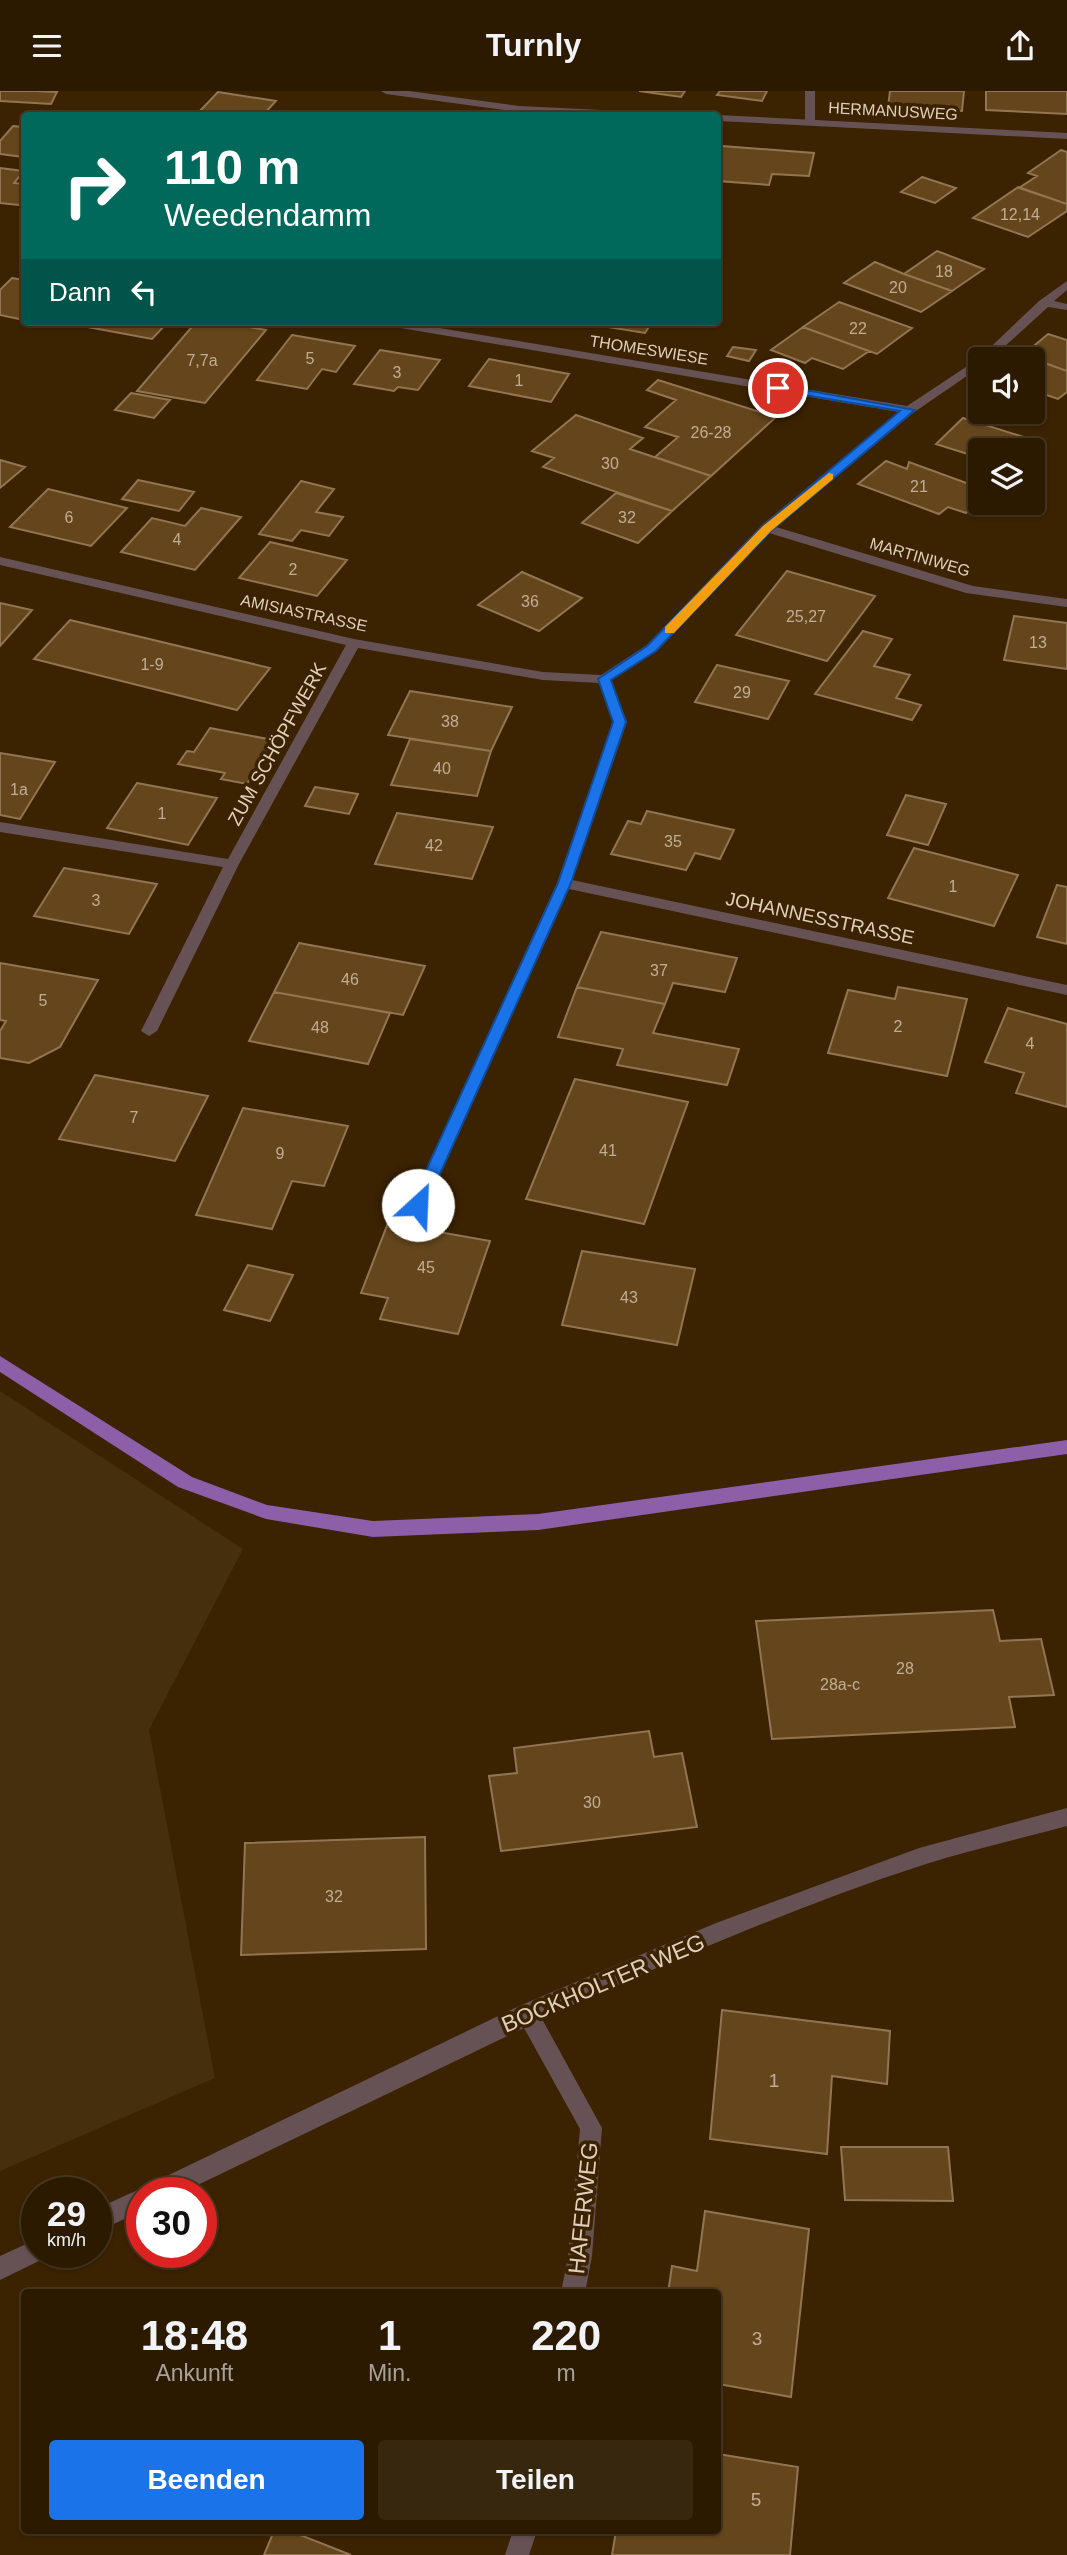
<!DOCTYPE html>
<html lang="de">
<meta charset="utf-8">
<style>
body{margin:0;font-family:Arial,sans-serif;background:#38270f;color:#f1f3f6;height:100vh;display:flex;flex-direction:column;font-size:26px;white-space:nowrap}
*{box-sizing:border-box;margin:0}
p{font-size:23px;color:#a6a199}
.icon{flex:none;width:38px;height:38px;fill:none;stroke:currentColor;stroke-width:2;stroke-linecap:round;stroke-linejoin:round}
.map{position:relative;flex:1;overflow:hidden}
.panel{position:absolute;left:21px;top:2198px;width:700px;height:245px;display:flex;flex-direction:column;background:#2c1a00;border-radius:7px;box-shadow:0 2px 5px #0004,0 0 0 2px #483822}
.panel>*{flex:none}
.guide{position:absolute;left:21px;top:21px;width:700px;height:214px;border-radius:7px;box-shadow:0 2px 5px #0004,0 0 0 2px #483822;background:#00695c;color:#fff;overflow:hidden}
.controls{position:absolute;left:968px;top:256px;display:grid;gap:14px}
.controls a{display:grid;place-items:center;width:77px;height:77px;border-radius:7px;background:#2c1a00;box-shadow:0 2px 5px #0004,0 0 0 2px #483822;font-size:35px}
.speed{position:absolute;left:21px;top:2086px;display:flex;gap:14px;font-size:35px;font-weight:700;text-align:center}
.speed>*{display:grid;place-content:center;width:91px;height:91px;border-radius:50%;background:#2c1a00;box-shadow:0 2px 5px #0004,0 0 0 2px #483822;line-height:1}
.speed small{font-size:18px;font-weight:400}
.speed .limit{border:10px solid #d22;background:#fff;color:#111}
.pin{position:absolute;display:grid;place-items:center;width:60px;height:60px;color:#fff;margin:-30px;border:4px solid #fff;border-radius:50%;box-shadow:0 2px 7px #0007}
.me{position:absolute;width:77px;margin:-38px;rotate:25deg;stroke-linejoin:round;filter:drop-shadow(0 0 5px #0008)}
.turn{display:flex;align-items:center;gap:24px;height:147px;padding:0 28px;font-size:32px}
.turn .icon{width:91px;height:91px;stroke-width:2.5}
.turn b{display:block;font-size:49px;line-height:60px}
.then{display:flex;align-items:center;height:66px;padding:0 28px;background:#0003;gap:14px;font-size:26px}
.eta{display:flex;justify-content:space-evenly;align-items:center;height:119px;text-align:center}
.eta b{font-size:42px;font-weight:800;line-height:49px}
.primary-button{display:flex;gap:14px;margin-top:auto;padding:14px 28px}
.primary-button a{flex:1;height:80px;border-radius:7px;background:#1a73e8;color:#fff;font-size:28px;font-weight:800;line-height:80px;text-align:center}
.primary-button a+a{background:#38270f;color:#f1f3f6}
header{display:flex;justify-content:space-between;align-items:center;height:91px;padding:0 28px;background:#2c1a00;font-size:32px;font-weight:800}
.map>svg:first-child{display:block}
</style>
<header><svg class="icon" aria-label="menu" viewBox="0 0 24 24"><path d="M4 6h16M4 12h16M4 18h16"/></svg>Turnly<svg class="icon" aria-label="share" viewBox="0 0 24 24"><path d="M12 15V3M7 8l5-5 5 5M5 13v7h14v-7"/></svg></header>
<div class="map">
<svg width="1067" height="2464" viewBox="0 0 1067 2464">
<rect width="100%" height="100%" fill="#3b2200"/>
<path fill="#452f0d" d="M 0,1300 L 243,1458 L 149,1639 L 215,1987 L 0,2080 Z"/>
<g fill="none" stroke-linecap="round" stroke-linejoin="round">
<path fill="#8c5fa8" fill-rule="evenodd" d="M 0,1265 L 192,1386 L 267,1414 L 373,1430 L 538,1423 L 1067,1349 L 1067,1363 L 538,1439 L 373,1446 L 266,1428 L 178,1396 L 0,1281 Z"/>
</g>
<path fill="#65461c" stroke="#927551" stroke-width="2" d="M 0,0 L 36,0 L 57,1 L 51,13 L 0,10 Z
M 639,0 L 685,0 L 681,6 Z
M 720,0 L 767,0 L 762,10 L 717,4 Z
M 890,0 L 964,0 L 962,20 L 888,16 Z
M 986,0 L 1067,0 L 1067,23 L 986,19 Z
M 218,1 L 276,10 L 263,24 L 196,24 Z
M 13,35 L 24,36 L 24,66 L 0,63 L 0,50 Z
M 722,55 L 814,62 L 809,85 L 772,83 L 769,94 L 718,90 Z
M 1061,59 L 1067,61 L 1067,113 L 1019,97 L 1037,85 L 1028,82 Z
M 0,77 L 24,80 L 14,92 L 24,93 L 24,108 L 19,114 L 0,112 Z
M 922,86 L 956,97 L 935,112 L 901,101 Z
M 1018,96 L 1067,113 L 1067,120 L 1028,146 L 973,127 Z
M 937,160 L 984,178 L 952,200 L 904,183 Z
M 875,171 L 904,183 L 952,200 L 921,221 L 844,192 Z
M 12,187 L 24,189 L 24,229 L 0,224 L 0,199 Z
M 839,211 L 912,237 L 877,263 L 803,236 Z
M 93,231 L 168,231 L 152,248 L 88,236 Z
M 196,231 L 219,231 L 266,239 L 205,312 L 137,300 Z
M 577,231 L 652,231 L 645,242 Z
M 803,236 L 869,260 L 843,278 L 812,267 L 805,272 L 771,259 Z
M 1048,243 L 1067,249 L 1067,280 L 1023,264 Z
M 292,244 L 355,255 L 336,281 L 322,278 L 307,298 L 257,289 Z
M 733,256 L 756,259 L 749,270 L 727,265 Z
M 380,259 L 440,269 L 418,299 L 398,296 L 394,300 L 354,293 Z
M 1023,264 L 1067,280 L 1067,301 L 1058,308 L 1032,299 L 1032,268 L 1018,268 Z
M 489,268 L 569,283 L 551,311 L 469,295 Z
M 658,289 L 776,326 L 711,385 L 655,366 L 678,346 L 645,336 L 676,309 L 647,299 Z
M 131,302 L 170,309 L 154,327 L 115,319 Z
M 576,324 L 643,347 L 630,358 L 711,385 L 672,420 L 543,376 L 554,367 L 532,360 Z
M 963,327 L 1027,347 L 1016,359 L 980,359 L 980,367 L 936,353 Z
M 0,369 L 25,376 L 0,397 Z
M 886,370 L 907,378 L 909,371 L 980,397 L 980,409 L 966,422 L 948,416 L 939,423 L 858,393 Z
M 138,389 L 194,401 L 179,420 L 122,408 Z
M 301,390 L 334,398 L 316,421 L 343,426 L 329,445 L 301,439 L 292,450 L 259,443 Z
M 48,398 L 127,417 L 91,455 L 10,436 Z
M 616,402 L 672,420 L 638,452 L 582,432 Z
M 201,417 L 241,426 L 195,479 L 121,461 L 152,427 L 185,435 Z
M 270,451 L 347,469 L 317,505 L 239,487 Z
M 787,480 L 875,505 L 827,570 L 736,544 Z
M 522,481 L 582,507 L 539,540 L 478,514 Z
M 0,512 L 32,519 L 0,555 Z
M 1014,525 L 1067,532 L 1067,578 L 1004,569 Z
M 70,529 L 270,577 L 237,619 L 34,568 Z
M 863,540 L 892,548 L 874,575 L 910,584 L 896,607 L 921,614 L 912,629 L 815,603 Z
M 717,574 L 789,590 L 768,628 L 695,611 Z
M 410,600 L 512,616 L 491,660 L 388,644 Z
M 210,637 L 273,649 L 247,693 L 221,688 L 225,682 L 178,673 L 187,660 L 194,661 Z
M 410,648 L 491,660 L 477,705 L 391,694 Z
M 0,662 L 55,671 L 20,728 L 0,724 Z
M 137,692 L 217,707 L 188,754 L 107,737 Z
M 315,696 L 358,703 L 349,723 L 305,715 Z
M 906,704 L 946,713 L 928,754 L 887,744 Z
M 647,720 L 734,739 L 720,768 L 695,762 L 686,779 L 611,763 L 628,730 L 641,733 Z
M 397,722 L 493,736 L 472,788 L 375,773 Z
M 914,757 L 1018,784 L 994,835 L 888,807 Z
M 64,777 L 157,793 L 129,843 L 34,825 Z
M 1057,794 L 1067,796 L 1067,853 L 1037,846 Z
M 601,841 L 737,867 L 725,901 L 673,892 L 665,913 L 577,896 Z
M 299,852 L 425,875 L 403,924 L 274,901 Z
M 0,872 L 98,889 L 60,956 L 29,972 L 0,967 L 0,940 L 6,930 L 0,929 Z
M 577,896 L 665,913 L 653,942 L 739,958 L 727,994 L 617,974 L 623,958 L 558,946 Z
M 898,896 L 967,908 L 947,985 L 828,962 L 848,899 L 895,908 Z
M 274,901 L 390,922 L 368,973 L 249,950 Z
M 1008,917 L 1067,933 L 1067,1016 L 1016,1002 L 1024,982 L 985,971 Z
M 95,984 L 208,1005 L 175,1070 L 59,1048 Z
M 575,988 L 688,1011 L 644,1133 L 526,1108 Z
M 243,1017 L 348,1035 L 324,1095 L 292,1090 L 272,1138 L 196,1124 Z
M 388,1132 L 490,1150 L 458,1243 L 380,1228 L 388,1207 L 361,1202 Z
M 582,1160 L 695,1178 L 677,1254 L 562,1234 Z
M 248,1174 L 293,1184 L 270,1230 L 224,1219 Z
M 993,1519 L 1000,1550 L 1041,1548 L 1054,1604 L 1009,1606 L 1015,1636 L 772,1648 L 756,1530 Z
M 649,1640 L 654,1666 L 682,1662 L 697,1736 L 501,1760 L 489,1685 L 517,1682 L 514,1657 Z
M 425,1746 L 426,1858 L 241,1864 L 245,1752 Z
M 722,1919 L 890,1940 L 887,1993 L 832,1985 L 827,2063 L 710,2048 Z
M 841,2056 L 948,2056 L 953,2110 L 845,2109 Z
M 705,2120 L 809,2138 L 791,2306 L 718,2293 L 718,2202 L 668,2202 L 672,2175 L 697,2180 Z
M 718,2363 L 798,2376 L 790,2464 L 612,2464 L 616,2440 L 718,2440 Z
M 274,2440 L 290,2440 L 351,2464 L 264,2464 Z"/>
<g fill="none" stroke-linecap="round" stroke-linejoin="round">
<path fill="#665254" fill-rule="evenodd" d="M 805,0 L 815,0 L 815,31 L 810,34 L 805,31 Z"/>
<path fill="#665254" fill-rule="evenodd" d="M 381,0 L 409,0 L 519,15 L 644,21 L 649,24 L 519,21 L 386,3 Z
M 716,24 L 718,24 L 1067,42 L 1067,48 L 718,30 Z
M 1067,190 L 1067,199 L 1054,210 L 1067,213 L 1067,219 L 1048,216 L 991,268 L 980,268 L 980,276 L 913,322 L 776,436 L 973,495 L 1067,508 L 1067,516 L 966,502 L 769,442 L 657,560 L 611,589 L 627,631 L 572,789 L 1067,894 L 1067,904 L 569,798 L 426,1114 L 418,1120 L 410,1114 L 557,792 L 613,631 L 599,592 L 543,589 L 358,557 L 239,773 L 157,940 L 149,945 L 141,940 L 223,776 L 0,741 L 0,731 L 228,768 L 346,554 L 0,474 L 0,466 L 354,548 L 543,581 L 601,584 L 647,554 L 762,434 L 899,321 L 383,234 L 377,231 L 404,231 L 907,315 L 978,268 L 1039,210 Z
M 1067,1717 L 1067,1735 C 1019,1748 970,1759 923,1774 C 793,1816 667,1872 542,1928 L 602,2037 L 592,2165 L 585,2202 L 561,2202 L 568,2165 L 580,2038 L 524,1937 L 181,2102 L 142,2102 L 142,2120 L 96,2141 L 96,2118 L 142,2097 L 146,2099 L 148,2094 L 519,1915 L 716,1832 L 919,1757 Z
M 37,2148 L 37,2161 L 48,2161 L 45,2167 L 0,2189 L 0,2165 Z
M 513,2440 L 537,2440 L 529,2464 L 505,2464 Z"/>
</g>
<path fill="#1a73e8" stroke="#114b97" stroke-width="2" d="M 778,294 L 915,319 L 771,440 L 656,560 L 611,589 L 626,631 L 571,792 L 426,1114 L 418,1119 L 413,1117 L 410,1114 L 558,792 L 613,631 L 598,588 L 647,555 L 763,435 L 900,320 L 774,299 L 774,295 Z"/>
<path fill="#f59e0b" d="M 829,382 L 833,383 L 833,388 L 771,440 L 674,542 L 665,542 L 665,536 L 763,435 Z"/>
<g text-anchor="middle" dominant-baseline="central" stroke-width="7" stroke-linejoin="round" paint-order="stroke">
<g font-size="16" fill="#e0cfbd" stroke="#3b2200">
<text transform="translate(893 20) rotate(3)">HERMANUSWEG</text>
<text transform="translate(649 259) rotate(9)">THOMESWIESE</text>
<text transform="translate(920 466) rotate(16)">MARTINIWEG</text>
<text transform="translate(304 522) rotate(12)">AMISIASTRASSE</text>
</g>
<g font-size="16" fill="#c1ad95">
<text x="1020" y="123">12,14</text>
<text x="944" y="180">18</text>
<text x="898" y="196">20</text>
<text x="858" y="237">22</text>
<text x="310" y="267">5</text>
<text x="202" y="269">7,7a</text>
<text x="397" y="281">3</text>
<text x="519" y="289">1</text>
<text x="711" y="341">26-28</text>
<text x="610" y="372">30</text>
<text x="919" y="395">21</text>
<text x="69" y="426">6</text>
<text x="627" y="426">32</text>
<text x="177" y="448">4</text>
<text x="293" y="478">2</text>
<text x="530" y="510">36</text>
<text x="806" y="525">25,27</text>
<text x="1038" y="551">13</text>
<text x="152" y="573">1-9</text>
<text x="742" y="601">29</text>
<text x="450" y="630">38</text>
<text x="442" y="677">40</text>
<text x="19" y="698">1a</text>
<text x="162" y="722">1</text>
<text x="673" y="750">35</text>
<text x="434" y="754">42</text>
<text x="953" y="795">1</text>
<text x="96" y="809">3</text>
<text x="659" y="879">37</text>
<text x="350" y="888">46</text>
<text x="43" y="909">5</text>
<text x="898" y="935">2</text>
<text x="320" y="936">48</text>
<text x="1030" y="952">4</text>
<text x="134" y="1026">7</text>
<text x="608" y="1059">41</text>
<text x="280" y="1062">9</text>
<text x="426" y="1176">45</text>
<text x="629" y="1206">43</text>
<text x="905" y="1577">28</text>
<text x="840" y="1593">28a-c</text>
<text x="592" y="1711">30</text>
<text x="334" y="1805">32</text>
</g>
<g font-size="19" fill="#e0cfbd" stroke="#3b2200">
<text transform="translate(277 653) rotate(-61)">ZUM SCHÖPFWERK</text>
<text transform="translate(820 827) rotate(12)">JOHANNESSTRASSE</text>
</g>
<g font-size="19" fill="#c1ad95">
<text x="774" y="1989">1</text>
<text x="757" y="2247">3</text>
<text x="756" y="2408">5</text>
</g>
<g font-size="23" fill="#e0cfbd" stroke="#3b2200">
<text transform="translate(603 1892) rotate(-23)">BOCKHOLTER WEG</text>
<text transform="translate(583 2117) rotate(-84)">HAFERWEG</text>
</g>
</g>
</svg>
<div class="controls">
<a><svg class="icon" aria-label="sound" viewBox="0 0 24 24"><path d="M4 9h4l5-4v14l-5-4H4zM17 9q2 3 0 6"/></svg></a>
<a><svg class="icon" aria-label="layers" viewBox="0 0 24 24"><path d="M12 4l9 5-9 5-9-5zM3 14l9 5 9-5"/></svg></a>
</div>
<div class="speed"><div>29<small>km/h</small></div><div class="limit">30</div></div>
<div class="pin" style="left:778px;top:297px;background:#d93025"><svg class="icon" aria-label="arrive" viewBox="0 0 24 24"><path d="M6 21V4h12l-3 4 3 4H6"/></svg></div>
<svg class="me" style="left:418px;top:1114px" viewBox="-20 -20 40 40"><circle r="19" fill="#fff"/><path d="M0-13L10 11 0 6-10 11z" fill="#1a73e8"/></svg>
<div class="guide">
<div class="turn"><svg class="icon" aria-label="right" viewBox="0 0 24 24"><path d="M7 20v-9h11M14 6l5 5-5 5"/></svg><div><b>110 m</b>Weedendamm</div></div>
<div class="then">Dann<svg class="icon" aria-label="left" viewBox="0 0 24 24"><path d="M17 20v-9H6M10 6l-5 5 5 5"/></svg></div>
</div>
<section class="panel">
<div class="eta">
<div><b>18:48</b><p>Ankunft</p></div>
<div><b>1</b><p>Min.</p></div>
<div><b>220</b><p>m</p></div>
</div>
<div class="primary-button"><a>Beenden</a><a>Teilen</a></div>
</section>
</div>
